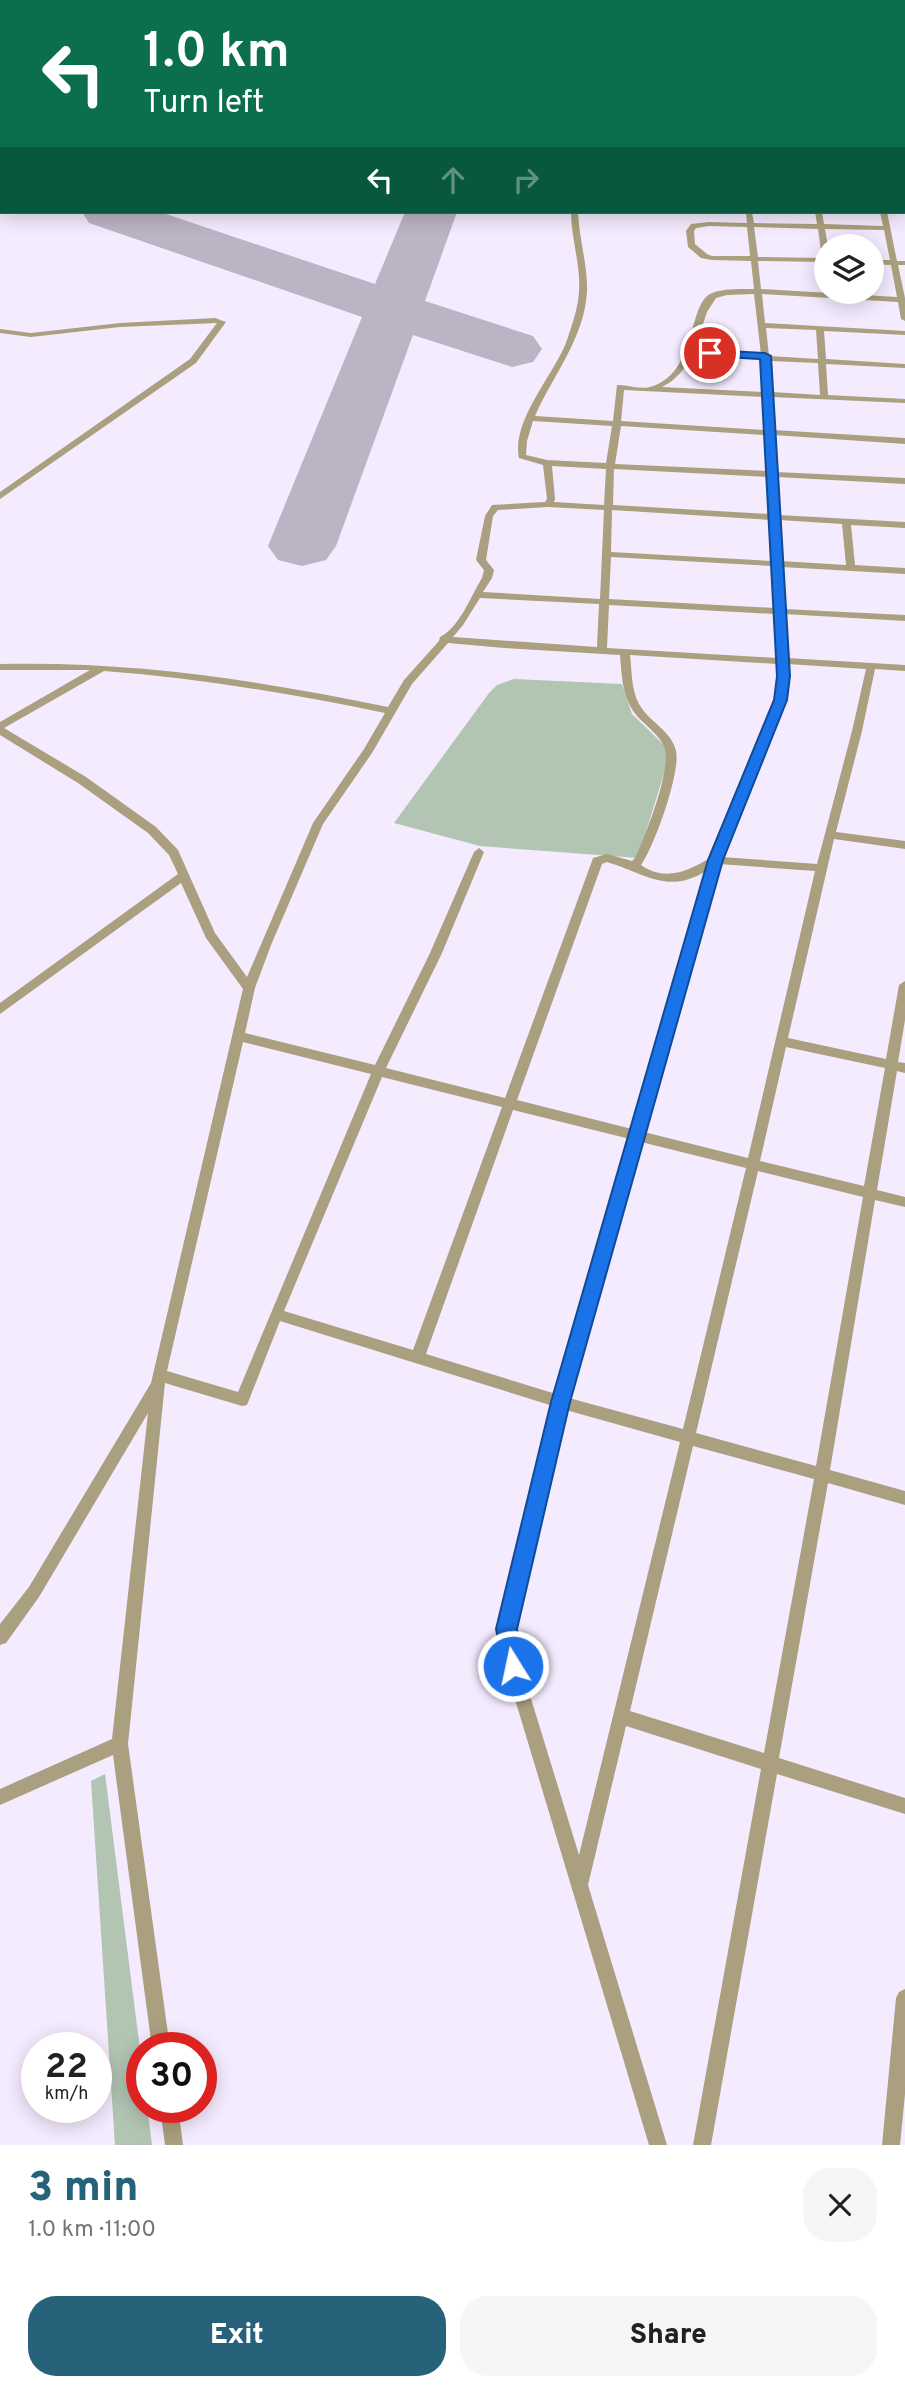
<!DOCTYPE html>
<meta charset="utf-8">
<style>
body{margin:0;font-family:Overpass,sans-serif;background:#f6f6f6;color:#202124;height:100vh;display:flex;flex-direction:column;font-size:26px;white-space:nowrap}
*{box-sizing:border-box;margin:0}
p{font-size:23px;color:#757577}
.icon{flex:none;width:38px;height:38px;fill:none;stroke:currentColor;stroke-width:2;stroke-linecap:round;stroke-linejoin:round}
.map{position:relative;height:2145px;overflow:hidden}
.panel{display:flex;flex-direction:column;background:#fff;flex:1}
.panel>*{flex:none}
.top-card{position:absolute;left:0px;top:0px;width:906px;height:214px;box-shadow:0 4px 18px #0003;background:#0b6e4f;color:#fff;overflow:hidden}
.tools{position:absolute;left:814px;top:234px;display:grid;gap:14px}
.tools a{display:grid;place-items:center;width:70px;height:70px;border-radius:50%;background:#fff;box-shadow:0 4px 18px #0003;font-size:35px}
.speed{position:absolute;left:21px;top:2032px;display:flex;gap:14px;font-size:35px;font-weight:700;text-align:center}
.speed>*{display:grid;place-content:center;width:91px;height:91px;border-radius:50%;background:#fff;box-shadow:0 4px 18px #0003;line-height:1}
.speed small{font-size:18px;font-weight:400}
.speed .limit{border:10px solid #d22;background:#fff;color:#111}
.pin{position:absolute;display:grid;place-items:center;width:60px;height:60px;color:#fff;margin:-30px;border:4px solid #fff;border-radius:50%;box-shadow:0 2px 7px #0007}
.me{position:absolute;width:77px;margin:-38px;rotate:350deg;stroke-linejoin:round;filter:drop-shadow(0 0 5px #0008)}
.turn{display:flex;align-items:center;gap:24px;height:147px;padding:0 28px;font-size:32px}
.turn .icon{width:91px;height:91px;stroke-width:2.5}
.turn b{display:block;font-size:49px;line-height:60px}
.lanes{display:flex;align-items:center;height:66px;padding:0 28px;background:#0003;justify-content:center;gap:35px;direction:ltr}
.lanes .off{opacity:.35}
.round{display:grid;place-items:center;flex:none;width:74px;height:74px;border-radius:28px;background:#f6f6f6}
.head{display:flex;align-items:center;justify-content:space-between;height:119px;padding:0 28px}
h1{font-size:42px;font-weight:800;line-height:52px;color:#26637a}
.cta{display:flex;gap:14px;margin-top:auto;padding:14px 28px}
.cta a{flex:1;height:80px;border-radius:28px;background:#26637a;color:#fff;font-size:28px;font-weight:800;line-height:80px;text-align:center}
.cta a+a{background:#f6f6f6;color:#202124}
.map>svg:first-child{display:block}
</style>
<div class="map">
<svg width="905" height="2145" viewBox="0 0 905 2145">
<rect width="100%" height="100%" fill="#f5ebff"/>
<path fill="#b2c5b3" d="M 514,679 L 622,684 L 632,714 L 665,746 L 669,757 L 638,858 L 480,846 L 394,823 L 489,693 L 497,685 Z
M 105,1774 L 142,2065 L 142,2107 L 147,2107 L 152,2145 L 115,2145 L 91,1781 Z"/>
<g fill="none" stroke-linecap="round" stroke-linejoin="round">
<path fill="#bcb4c5" fill-rule="evenodd" d="M 492,0 L 536,0 L 491,2 Z
M 0,160 L 2,160 L 2,191 L 0,191 Z
M 82,212 L 160,212 L 375,284 L 405,212 L 457,212 L 425,301 L 533,336 L 542,349 L 533,362 L 512,367 L 413,335 L 336,546 L 326,560 L 302,566 L 278,560 L 268,546 L 362,317 L 89,223 Z"/>
<path fill="#aa9f7e" fill-rule="evenodd" d="M 673,0 L 682,0 L 670,2 Z
M 571,212 L 578,212 C 579,239 588,266 587,292 C 584,339 553,375 535,416 L 613,421 L 617,385 C 627,384 639,390 650,387 C 697,374 687,307 710,294 C 722,288 741,289 754,289 L 751,261 L 712,260 L 701,258 L 688,247 L 686,231 L 691,224 L 709,222 L 747,223 L 746,212 L 752,212 L 754,223 L 817,224 L 815,212 L 822,212 L 824,224 L 883,226 L 880,212 L 887,212 L 897,261 L 905,261 L 905,265 L 898,265 L 905,298 L 905,321 L 901,319 L 898,302 L 762,294 L 765,323 L 905,331 L 905,335 L 824,331 L 826,359 L 905,364 L 905,368 L 826,364 L 828,395 L 905,399 L 905,403 L 772,397 L 774,430 L 905,438 L 905,444 L 774,435 L 776,472 L 905,478 L 905,484 L 777,477 L 779,515 L 905,522 L 905,528 L 851,525 L 855,565 L 905,568 L 905,574 L 782,567 L 784,609 L 905,615 L 905,621 L 784,614 L 787,658 L 905,665 L 905,671 L 875,669 L 862,731 L 836,832 L 905,841 L 905,849 L 834,839 L 788,1038 L 886,1059 L 899,985 L 905,981 L 905,1020 L 898,1062 L 905,1063 L 905,1073 L 897,1071 L 877,1190 L 905,1197 L 905,1207 L 875,1200 L 830,1470 L 905,1491 L 905,1505 L 828,1483 L 779,1758 L 905,1798 L 905,1814 L 777,1774 L 711,2145 L 693,2145 L 761,1769 L 626,1726 L 588,1885 L 667,2145 L 649,2145 L 505,1666 L 498,1629 L 553,1406 L 280,1321 L 247,1405 L 242,1406 L 165,1383 L 128,1744 L 170,2048 L 152,2048 L 113,1755 L 0,1805 L 0,1789 L 112,1739 L 148,1413 L 39,1597 L 6,1643 L 0,1645 L 0,1624 L 29,1587 L 151,1383 L 243,989 L 206,938 L 181,883 L 0,1014 L 0,1003 L 178,874 L 169,855 L 148,833 L 78,783 L 0,735 L 0,722 L 90,670 L 0,670 L 0,664 C 134,661 257,680 388,707 L 404,680 L 439,641 L 440,637 C 459,628 471,596 482,578 L 484,570 L 476,560 L 485,516 L 492,505 L 545,502 L 547,499 L 543,465 L 519,458 C 511,420 555,374 567,340 C 572,325 578,308 579,292 C 581,265 571,239 571,212 ZM 709,226 L 747,227 L 750,256 L 712,256 L 707,254 L 695,244 L 694,231 L 696,228 ZM 754,227 L 818,229 L 822,258 L 758,257 ZM 825,229 L 884,230 L 890,260 L 872,260 L 872,264 L 891,265 L 897,297 L 761,289 L 758,261 L 826,262 L 826,247 L 828,247 ZM 754,294 L 761,355 L 728,354 L 695,348 L 707,312 L 716,298 L 727,295 ZM 766,328 L 816,330 L 818,359 L 769,356 ZM 693,353 L 728,358 L 762,360 L 763,392 L 662,387 C 677,380 686,367 693,353 ZM 770,361 L 818,363 L 820,395 L 772,392 ZM 624,390 L 764,397 L 765,430 L 621,421 ZM 533,421 L 612,426 L 606,463 L 547,460 L 526,455 L 527,441 ZM 621,426 L 766,435 L 768,471 L 615,464 ZM 552,466 L 606,469 L 604,505 L 554,502 L 555,499 ZM 614,469 L 768,477 L 770,514 L 613,505 ZM 548,507 L 604,510 L 600,599 L 483,592 L 492,578 L 494,570 L 486,560 L 493,516 L 498,510 ZM 612,510 L 770,520 L 772,561 L 611,552 ZM 779,520 L 842,524 L 846,565 L 781,561 ZM 611,557 L 772,566 L 775,608 L 609,599 ZM 480,598 L 599,604 L 597,647 L 453,637 L 463,625 ZM 609,605 L 775,614 L 777,658 L 607,648 ZM 448,643 L 504,648 L 620,655 C 622,677 622,698 637,716 C 646,726 661,736 665,749 C 671,771 645,837 635,858 L 632,861 L 607,854 L 593,858 L 592,861 L 505,1098 L 386,1068 L 442,953 L 484,852 L 479,848 L 474,852 L 430,953 L 375,1065 L 245,1033 L 255,988 L 271,945 L 323,824 L 372,753 L 412,684 ZM 630,655 L 777,664 L 776,700 L 710,858 C 688,871 665,882 641,865 C 654,847 681,772 676,751 C 672,731 648,721 639,704 C 631,689 632,671 630,655 ZM 787,664 L 866,669 L 852,731 L 817,864 L 722,857 L 786,700 ZM 104,671 C 199,678 292,694 385,713 L 364,749 L 313,823 L 247,977 L 215,933 L 178,850 L 156,827 L 86,777 L 4,728 ZM 607,862 C 644,873 668,895 706,871 L 632,1129 L 517,1100 L 602,864 ZM 719,864 L 815,871 L 748,1158 L 644,1132 ZM 243,1042 L 371,1074 L 238,1392 L 167,1371 ZM 786,1047 L 885,1068 L 864,1186 L 760,1161 ZM 382,1077 L 502,1107 L 413,1350 L 284,1311 ZM 513,1110 L 630,1139 L 556,1394 L 426,1354 ZM 641,1142 L 746,1168 L 683,1429 L 569,1398 ZM 758,1171 L 863,1197 L 816,1466 L 696,1433 ZM 566,1410 L 680,1442 L 579,1855 L 521,1666 L 514,1629 ZM 693,1446 L 814,1479 L 764,1753 L 630,1711 Z
M 215,318 L 226,322 L 196,363 L 0,499 L 0,492 L 190,359 L 217,323 L 120,327 L 31,337 L 0,333 L 0,329 L 31,333 L 120,323 Z
M 905,1989 L 905,2094 L 900,2145 L 882,2145 L 896,1998 L 899,1992 Z
M 160,2107 L 178,2107 L 183,2145 L 165,2145 Z"/>
</g>
<path fill="#1a73e8" stroke="#114b97" stroke-width="2" d="M 710,350 L 765,353 L 771,356 L 790,676 L 787,700 L 723,860 L 570,1402 L 517,1629 L 523,1666 L 520,1673 L 513,1676 L 505,1673 L 496,1629 L 551,1402 L 708,860 L 774,700 L 777,676 L 760,359 L 706,356 L 705,353 Z"/>
</svg>
<div class="tools">
<a><svg class="icon" aria-label="layers" viewBox="0 0 24 24"><path d="M12 4l9 5-9 5-9-5zM3 14l9 5 9-5"/></svg></a>
</div>
<div class="speed"><div>22<small>km/h</small></div><div class="limit">30</div></div>
<div class="pin" style="left:710px;top:353px;background:#d93025"><svg class="icon" aria-label="arrive" viewBox="0 0 24 24"><path d="M6 21V4h12l-3 4 3 4H6"/></svg></div>
<svg class="me" style="left:513px;top:1666px" viewBox="-20 -20 40 40"><circle r="17" fill="#1a73e8" stroke="#fff" stroke-width="3"/><path d="M0-11L8 9 0 5-8 9z" fill="#fff"/></svg>
<div class="top-card">
<div class="turn"><svg class="icon" aria-label="left" viewBox="0 0 24 24"><path d="M17 20v-9H6M10 6l-5 5 5 5"/></svg><div><b>1.0 km</b>Turn left</div></div>
<div class="lanes"><svg class="icon" aria-label="left" viewBox="0 0 24 24"><path d="M17 20v-9H6M10 6l-5 5 5 5"/></svg><svg class="icon off" aria-label="ahead" viewBox="0 0 24 24"><path d="M12 20V5M6 11l6-6 6 6"/></svg><svg class="icon off" aria-label="right" viewBox="0 0 24 24"><path d="M7 20v-9h11M14 6l5 5-5 5"/></svg></div>
</div>
</div>
<section class="panel">
<div class="head"><div><h1>3 min</h1><p>1.0 km · 11:00</p></div><a class="round"><svg class="icon" aria-label="close" viewBox="0 0 24 24"><path d="M6 6l12 12M18 6L6 18"/></svg></a></div>
<div class="cta"><a>Exit</a><a>Share</a></div>
</section>
